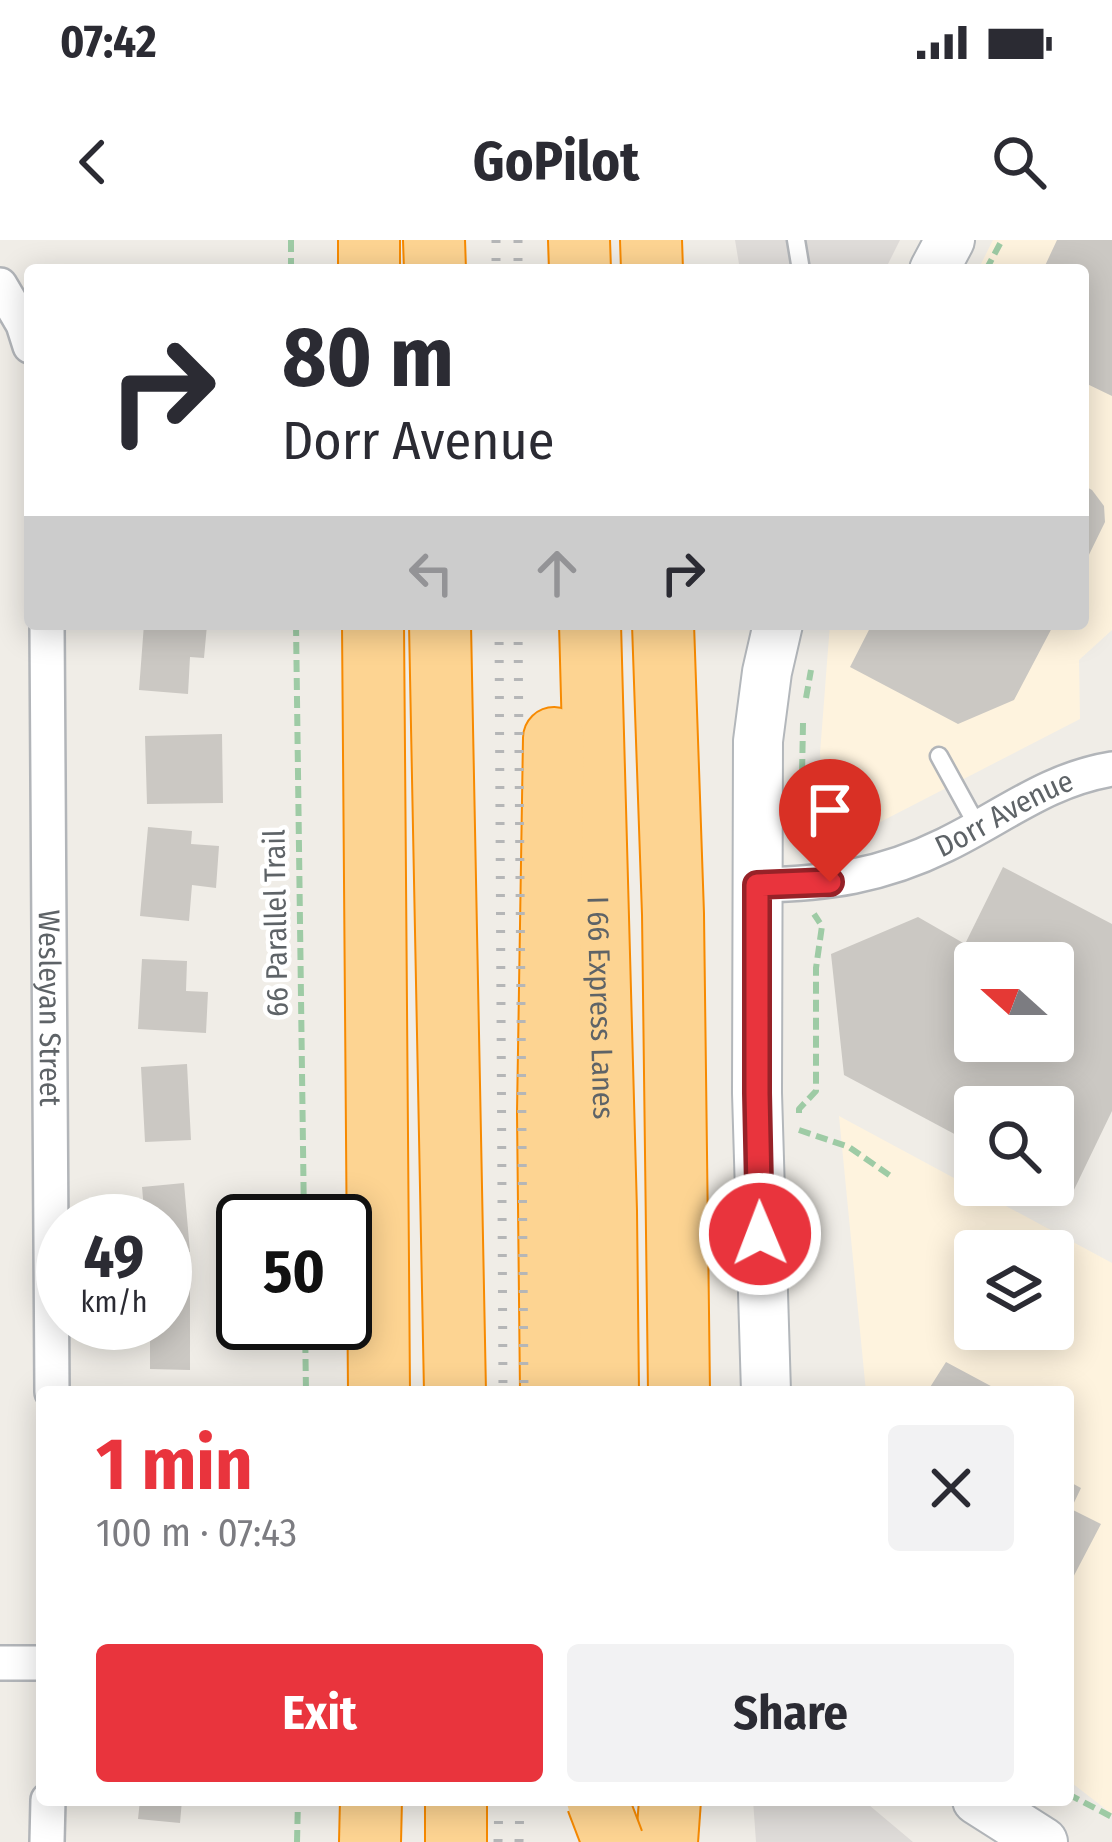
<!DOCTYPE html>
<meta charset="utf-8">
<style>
body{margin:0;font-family:"Fira Sans Condensed",sans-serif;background:#f2f2f3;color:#2b2b33;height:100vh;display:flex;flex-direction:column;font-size:45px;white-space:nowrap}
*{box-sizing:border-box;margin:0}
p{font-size:39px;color:#7c7c81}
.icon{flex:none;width:66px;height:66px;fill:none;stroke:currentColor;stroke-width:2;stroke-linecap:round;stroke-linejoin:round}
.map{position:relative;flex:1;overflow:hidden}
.side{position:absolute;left:36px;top:1146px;width:1038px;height:420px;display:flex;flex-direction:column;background:#fff;border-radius:12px;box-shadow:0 6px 30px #0003}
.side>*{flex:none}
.top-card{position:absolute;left:24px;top:24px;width:1065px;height:366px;border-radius:12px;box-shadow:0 6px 30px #0003;background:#fff;color:#2b2b33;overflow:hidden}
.needle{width:78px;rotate:291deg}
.fabs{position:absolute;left:954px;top:702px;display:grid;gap:24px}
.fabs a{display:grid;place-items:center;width:120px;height:120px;border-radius:12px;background:#fff;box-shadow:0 6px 30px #0003;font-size:60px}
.speed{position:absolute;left:36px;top:954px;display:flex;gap:24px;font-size:60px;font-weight:700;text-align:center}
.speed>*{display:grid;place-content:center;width:156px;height:156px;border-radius:50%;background:#fff;box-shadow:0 6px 30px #0003;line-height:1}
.speed small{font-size:30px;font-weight:400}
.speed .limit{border:6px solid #111;border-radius:18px;background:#fff;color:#111}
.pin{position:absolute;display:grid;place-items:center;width:102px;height:102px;color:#fff;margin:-123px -51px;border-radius:50% 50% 50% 0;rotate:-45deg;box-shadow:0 0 12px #0007}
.pin .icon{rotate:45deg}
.me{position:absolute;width:132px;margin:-66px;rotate:359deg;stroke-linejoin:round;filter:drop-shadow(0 0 9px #0008)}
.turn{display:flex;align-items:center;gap:42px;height:252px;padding:0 60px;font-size:54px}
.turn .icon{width:156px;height:156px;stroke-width:2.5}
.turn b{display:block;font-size:84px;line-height:102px}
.lanes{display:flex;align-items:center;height:114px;padding:0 60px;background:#0003;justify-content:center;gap:60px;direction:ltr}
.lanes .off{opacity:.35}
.round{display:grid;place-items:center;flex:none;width:126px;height:126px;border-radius:12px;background:#f2f2f3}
.overview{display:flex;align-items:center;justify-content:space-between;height:204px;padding:0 60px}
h1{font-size:72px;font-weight:700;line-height:90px;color:#e9343d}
.primary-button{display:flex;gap:24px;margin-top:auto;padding:24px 60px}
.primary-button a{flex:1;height:138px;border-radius:12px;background:#e9343d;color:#fff;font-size:48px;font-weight:700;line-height:138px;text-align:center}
.primary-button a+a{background:#f2f2f3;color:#2b2b33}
.status{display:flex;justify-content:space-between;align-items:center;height:84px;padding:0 60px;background:#fff;direction:ltr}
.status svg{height:33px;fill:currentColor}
header{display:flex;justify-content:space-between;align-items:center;height:156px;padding:0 60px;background:#fff;font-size:54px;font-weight:700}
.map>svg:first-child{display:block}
</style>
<div class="status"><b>07:42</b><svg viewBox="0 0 49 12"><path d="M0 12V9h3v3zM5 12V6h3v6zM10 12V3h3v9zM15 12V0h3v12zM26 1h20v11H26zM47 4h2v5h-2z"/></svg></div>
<header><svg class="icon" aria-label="back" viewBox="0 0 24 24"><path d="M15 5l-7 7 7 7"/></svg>GoPilot<svg class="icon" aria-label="search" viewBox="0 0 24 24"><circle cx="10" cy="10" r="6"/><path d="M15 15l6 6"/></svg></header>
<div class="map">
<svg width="1112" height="1602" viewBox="0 0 1112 1602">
<rect width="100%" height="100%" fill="#f0ede7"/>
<path fill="#fef3de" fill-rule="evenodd" d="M 993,0 L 1112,0 L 1112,390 L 1079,420 L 1080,479 L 826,610 L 820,513 L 830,384 L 1083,384 L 1083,30 L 978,30 Z
M 839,876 L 1112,1023 L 1112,1574 L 1068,1540 L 1068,1152 L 866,1152 ZM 975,1011 L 1053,1011 L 1053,1089 L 975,1089 Z"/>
<path fill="#dfdcd9" d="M 735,0 L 900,0 L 885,30 L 740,30 Z
M 753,1560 L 863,1560 L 913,1602 L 756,1602 Z"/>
<path fill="#cbc8c3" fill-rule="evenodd" d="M 1057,0 L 1112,0 L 1112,156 L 1083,142 L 1083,30 L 1043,30 Z
M 1083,245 L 1092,250 L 1104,266 L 1105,282 L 1083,327 Z
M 144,384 L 207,385 L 204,418 L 190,417 L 188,454 L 139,450 Z
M 872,384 L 1054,384 L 1014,460 L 958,484 L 850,427 Z
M 222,494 L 223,563 L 147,564 L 145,496 Z
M 148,587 L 192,591 L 191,604 L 219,606 L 216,648 L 192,645 L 189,681 L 140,676 Z
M 1003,627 L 1112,684 L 1112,871 L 1071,956 L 1053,946 L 1053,867 L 975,867 L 975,905 L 844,835 L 831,714 L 918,677 L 965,704 ZM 975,723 L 1053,723 L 1053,801 L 975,801 Z
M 142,719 L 187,721 L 186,751 L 208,752 L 206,793 L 138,789 Z
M 187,824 L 191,900 L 145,902 L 141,827 Z
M 184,943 L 190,1012 L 165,1014 L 165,981 L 145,981 L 142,947 Z
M 190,1048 L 190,1130 L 150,1129 L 150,1083 L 165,1083 L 165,1049 Z
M 946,1122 L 1002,1152 L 927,1152 Z
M 1068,1241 L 1081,1248 L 1071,1269 L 1101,1284 L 1068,1347 Z
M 140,1560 L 182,1560 L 180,1583 L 138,1579 Z"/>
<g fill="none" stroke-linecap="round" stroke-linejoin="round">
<g stroke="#b2b5b9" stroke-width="21">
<path id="service" d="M 796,0 L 801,30
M 939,516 L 978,587"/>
</g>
<g stroke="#b2b5b9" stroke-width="38">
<g id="minor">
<path d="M 0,45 L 23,84 L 30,106"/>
<path id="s1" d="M 47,384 L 52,1152"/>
<path id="s2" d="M 757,645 C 826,644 882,636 945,605 C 1003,577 1046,540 1112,529"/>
<path d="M 0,1423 L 42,1423"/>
<path d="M 47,1602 L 48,1560"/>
</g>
</g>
<g stroke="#b3b7bb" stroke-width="52">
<path id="secondary" d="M 934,30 L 950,0
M 766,1152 L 757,853 L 758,501 L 767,432 L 778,384
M 977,1560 L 1043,1602"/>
</g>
<g stroke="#f78a01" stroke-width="64">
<g id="motorway">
<path d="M 369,0 L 369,30"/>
<path d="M 434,0 L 435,30"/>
<path d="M 579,0 L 580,30"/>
<path d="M 651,0 L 652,30"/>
<path d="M 373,384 L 379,1152"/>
<path d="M 440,384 L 455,1152"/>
<path id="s3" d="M 590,384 L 606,971 L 608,1152"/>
<path d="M 663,384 L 673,674 L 679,1152"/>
<path d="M 551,1152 L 548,873 L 554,498"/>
<path d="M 370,1602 L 371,1560"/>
<path d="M 456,1602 L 456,1560"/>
<path d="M 667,1602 L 670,1560"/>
</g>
</g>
<path stroke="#9ecba5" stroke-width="6" stroke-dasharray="12 6" stroke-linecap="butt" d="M 291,0 L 291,30
M 986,30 L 1002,0
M 296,384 L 304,981
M 806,458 L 811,430
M 803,483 L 801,589 L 816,609
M 799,873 L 799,869 L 816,851 L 816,728 L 822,686 L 814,674
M 799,890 L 849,907 L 892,937
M 305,1083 L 306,1152
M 1068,1554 L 1112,1577
M 297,1602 L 298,1560"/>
<use href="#service" stroke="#fff" stroke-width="16"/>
<use href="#minor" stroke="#fff" stroke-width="33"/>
<use href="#secondary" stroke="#fff" stroke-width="48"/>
<use href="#motorway" stroke="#fdd492" stroke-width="60"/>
<path stroke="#b5b6b7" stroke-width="9" stroke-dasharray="3 15" stroke-linecap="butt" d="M 496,0 L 496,30
M 518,0 L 518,30
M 499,384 L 503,1152
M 518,384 L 524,1152
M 498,1602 L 499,1560
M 519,1602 L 520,1560"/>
<g stroke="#f78a01" stroke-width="64" stroke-linecap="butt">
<path id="motorway-bridge" d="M 597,1560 L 613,1602"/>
</g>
<use href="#motorway-bridge" stroke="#fdd492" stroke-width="60"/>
</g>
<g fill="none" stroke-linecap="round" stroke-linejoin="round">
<g stroke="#972228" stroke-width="30">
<path id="route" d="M 760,994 L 757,853 L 757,645 L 830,642"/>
</g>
<use href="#route" stroke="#e9343d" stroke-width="21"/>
</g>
<g text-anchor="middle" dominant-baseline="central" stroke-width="9" stroke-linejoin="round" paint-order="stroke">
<g font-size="30" fill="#5e6367" stroke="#fff">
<text stroke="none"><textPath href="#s2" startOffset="261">Dorr Avenue</textPath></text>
<text transform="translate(276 683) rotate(-91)">66 Parallel Trail</text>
<text stroke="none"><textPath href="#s1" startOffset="384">Wesleyan Street</textPath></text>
<text stroke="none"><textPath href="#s3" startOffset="384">I 66 Express Lanes</textPath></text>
</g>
</g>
</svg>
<div class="fabs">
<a><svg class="needle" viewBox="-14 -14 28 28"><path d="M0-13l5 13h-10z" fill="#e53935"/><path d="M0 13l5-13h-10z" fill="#7c7c81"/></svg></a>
<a><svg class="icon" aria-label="search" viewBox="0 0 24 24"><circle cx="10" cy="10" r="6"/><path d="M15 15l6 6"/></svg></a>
<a><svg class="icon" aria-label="layers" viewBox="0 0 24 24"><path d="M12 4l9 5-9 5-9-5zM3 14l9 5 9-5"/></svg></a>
</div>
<div class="speed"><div>49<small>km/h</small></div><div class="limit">50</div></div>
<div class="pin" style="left:830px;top:642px;background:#d93025"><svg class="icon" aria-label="arrive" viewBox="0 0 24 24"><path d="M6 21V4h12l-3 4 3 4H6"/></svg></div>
<svg class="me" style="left:760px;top:994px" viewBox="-20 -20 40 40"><circle r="17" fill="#e9343d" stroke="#fff" stroke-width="3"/><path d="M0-11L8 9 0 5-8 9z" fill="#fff"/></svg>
<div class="top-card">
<div class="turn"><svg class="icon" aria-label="right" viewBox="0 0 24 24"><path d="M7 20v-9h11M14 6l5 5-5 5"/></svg><div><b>80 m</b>Dorr Avenue</div></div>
<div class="lanes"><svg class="icon off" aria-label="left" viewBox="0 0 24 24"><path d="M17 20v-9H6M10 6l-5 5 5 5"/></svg><svg class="icon off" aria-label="ahead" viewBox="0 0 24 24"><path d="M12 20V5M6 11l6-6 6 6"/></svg><svg class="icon" aria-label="right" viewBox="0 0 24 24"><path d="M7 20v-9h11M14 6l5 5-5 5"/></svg></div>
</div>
<section class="side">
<div class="overview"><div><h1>1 min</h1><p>100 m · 07:43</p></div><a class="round"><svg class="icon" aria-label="close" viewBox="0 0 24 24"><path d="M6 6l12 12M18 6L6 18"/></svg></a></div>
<div class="primary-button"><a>Exit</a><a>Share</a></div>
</section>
</div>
